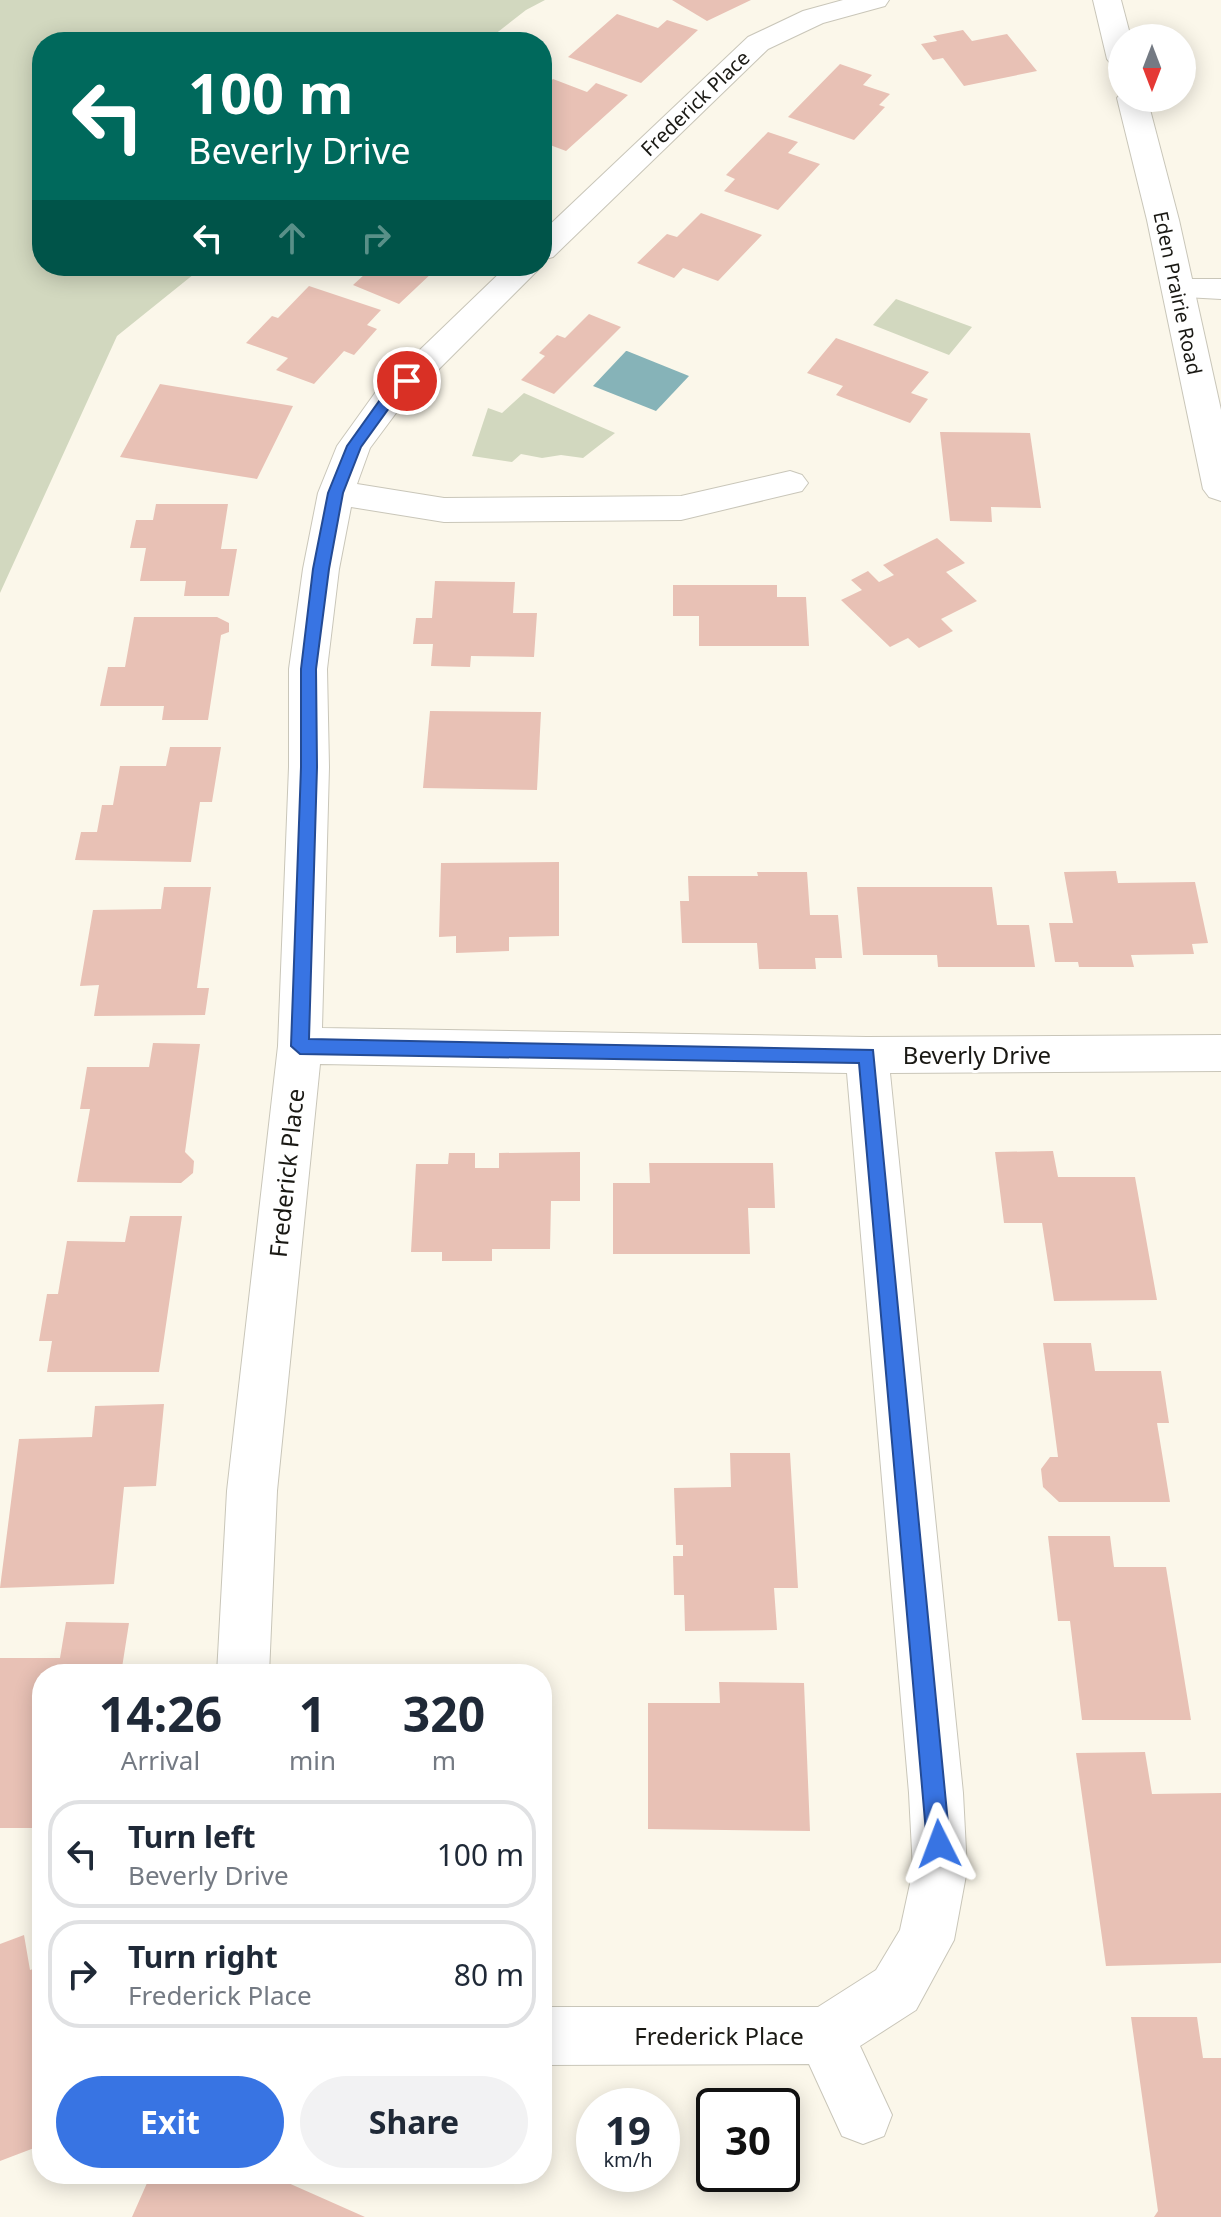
<!DOCTYPE html>
<style>
body{margin:0;font-family:"Noto Sans",sans-serif;background:#f2f2f3;color:#1f2937;height:100vh;display:flex;flex-direction:column;font-size:30px;white-space:nowrap}
*{box-sizing:border-box;margin:0}
p{font-size:26px;color:#747a83}
.icon{flex:none;width:44px;height:44px;fill:none;stroke:currentColor;stroke-width:2;stroke-linecap:round;stroke-linejoin:round}
.map{position:relative;flex:1;overflow:hidden}
.details{position:absolute;left:32px;top:1664px;width:520px;height:520px;display:flex;flex-direction:column;background:#fff;border-radius:32px;box-shadow:0 4px 20px #0003}
.details>*{flex:none}
.top-card{position:absolute;left:32px;top:32px;width:520px;height:244px;border-radius:32px;box-shadow:0 4px 20px #0003;background:#00695c;color:#fff;overflow:hidden}
.needle{width:52px;rotate:180deg}
.buttons{position:absolute;left:1108px;top:24px;display:grid;gap:16px}
.buttons a{display:grid;place-items:center;width:88px;height:88px;border-radius:50%;background:#fff;box-shadow:0 4px 20px #0003;font-size:40px}
.speed{position:absolute;left:576px;top:2088px;display:flex;gap:16px;font-size:40px;font-weight:700;text-align:center}
.speed>*{display:grid;place-content:center;width:104px;height:104px;border-radius:50%;background:#fff;box-shadow:0 4px 20px #0003;line-height:1}
.speed small{font-size:20px;font-weight:400}
.speed .limit{border:4px solid #111;border-radius:12px;background:#fff;color:#111}
.pin{position:absolute;display:grid;place-items:center;width:68px;height:68px;color:#fff;margin:-34px;border:4px solid #fff;border-radius:50%;box-shadow:0 2px 8px #0007}
.me{position:absolute;width:88px;margin:-44px;rotate:357deg;stroke-linejoin:round;filter:drop-shadow(0 0 6px #0008)}
.turn{display:flex;align-items:center;gap:28px;height:168px;padding:0 24px;font-size:36px}
.turn .icon{width:104px;height:104px;stroke-width:2.5}
.turn b{display:block;font-size:56px;line-height:68px}
.lanes{display:flex;align-items:center;height:76px;padding:0 24px;background:#0003;justify-content:center;gap:40px;direction:ltr}
.lanes .off{opacity:.35}
.eta{display:flex;justify-content:space-evenly;align-items:center;height:136px;text-align:center}
.eta b{font-size:48px;font-weight:700;line-height:56px}
.primary-button{display:flex;gap:16px;margin-top:auto;padding:16px 24px}
.primary-button a{flex:1;height:92px;border-radius:48px;background:#3874e3;color:#fff;font-size:32px;font-weight:700;line-height:92px;text-align:center}
.primary-button a+a{background:#f2f2f3;color:#1f2937}
ul{padding:0;list-style:none}
li{display:flex;align-items:center;gap:24px;height:108px;margin:0 16px 12px;padding:0 8px;border:4px solid #e0e1e3;border-radius:32px}
li div{flex:1}
li b{display:block;font-size:30px}
li em{font-style:normal}
.map>svg:first-child{display:block}
</style>
<div class="map">
<svg width="1221" height="2217" viewBox="0 0 1221 2217">
<rect width="100%" height="100%" fill="#fbf7ea"/>
<path fill="#d2d8bf" d="M 0,0 L 545,0 L 526,10 L 485,42 L 42,42 L 42,266 L 204,266 L 117,336 L 0,593 Z
M 896,299 L 972,327 L 949,355 L 873,325 Z
M 524,393 L 615,433 L 583,458 L 561,455 L 542,458 L 521,454 L 512,462 L 472,456 L 488,408 L 502,413 Z"/>
<path fill="#86b3b8" d="M 626,351 L 627,351 L 689,376 L 656,411 L 593,386 Z"/>
<path fill="#e8c1b5" d="M 672,0 L 751,0 L 707,21 Z
M 617,14 L 658,28 L 667,20 L 698,30 L 641,83 L 568,57 Z
M 963,30 L 972,41 L 1007,34 L 1037,71 L 964,86 L 943,58 L 933,60 L 921,44 L 937,41 L 933,36 Z
M 840,64 L 872,75 L 863,85 L 890,94 L 879,105 L 885,107 L 854,140 L 788,117 Z
M 553,79 L 587,92 L 596,83 L 628,95 L 566,151 L 542,142 L 542,89 Z
M 768,132 L 798,142 L 788,153 L 820,164 L 778,210 L 724,191 L 735,179 L 726,175 Z
M 701,213 L 762,235 L 718,281 L 683,268 L 674,278 L 637,263 L 667,234 L 677,237 Z
M 345,266 L 431,266 L 428,268 L 434,271 L 399,304 L 353,285 L 365,274 Z
M 309,286 L 381,310 L 367,325 L 377,329 L 354,355 L 344,351 L 314,384 L 276,370 L 288,358 L 246,343 L 272,316 L 278,318 Z
M 589,314 L 621,327 L 554,394 L 521,380 L 545,356 L 539,353 L 557,335 L 565,338 Z
M 836,338 L 929,372 L 911,393 L 928,399 L 910,423 L 836,395 L 843,386 L 807,373 Z
M 160,384 L 293,406 L 257,479 L 120,457 Z
M 940,432 L 1030,433 L 1041,508 L 991,507 L 992,522 L 950,521 Z
M 156,504 L 228,504 L 221,549 L 237,549 L 229,596 L 184,596 L 186,581 L 140,581 L 146,548 L 130,548 L 136,520 L 153,520 Z
M 937,538 L 965,563 L 946,572 L 977,601 L 941,619 L 953,631 L 919,648 L 908,638 L 890,647 L 841,600 L 862,590 L 851,580 L 868,571 L 879,582 L 894,575 L 883,565 Z
M 435,581 L 515,582 L 513,613 L 537,613 L 534,657 L 471,656 L 470,667 L 431,666 L 433,644 L 413,644 L 416,618 L 432,618 Z
M 673,585 L 777,585 L 777,597 L 806,597 L 809,646 L 699,646 L 699,616 L 673,616 Z
M 134,617 L 217,617 L 229,623 L 229,632 L 221,635 L 208,720 L 162,720 L 164,706 L 100,706 L 108,667 L 125,667 Z
M 430,711 L 541,712 L 537,790 L 423,788 Z
M 170,747 L 221,747 L 212,802 L 200,802 L 191,862 L 75,860 L 81,832 L 97,832 L 102,805 L 113,805 L 120,766 L 166,766 Z
M 559,862 L 559,936 L 509,937 L 509,951 L 456,953 L 456,936 L 439,937 L 441,863 Z
M 1116,871 L 1118,883 L 1195,882 L 1208,943 L 1192,944 L 1194,954 L 1131,955 L 1134,967 L 1079,967 L 1078,962 L 1055,962 L 1049,923 L 1073,923 L 1064,872 Z
M 757,872 L 807,872 L 810,915 L 838,915 L 842,958 L 815,958 L 816,969 L 759,969 L 757,943 L 682,943 L 680,901 L 689,901 L 688,876 L 758,876 Z
M 164,887 L 211,887 L 197,988 L 209,988 L 205,1015 L 94,1016 L 99,985 L 80,986 L 93,910 L 161,909 Z
M 857,887 L 992,887 L 997,925 L 1029,925 L 1035,967 L 938,967 L 937,955 L 863,955 Z
M 153,1043 L 200,1044 L 185,1152 L 194,1161 L 193,1173 L 181,1183 L 77,1182 L 90,1109 L 80,1109 L 87,1067 L 149,1067 Z
M 1053,1151 L 1058,1177 L 1135,1177 L 1157,1300 L 1054,1301 L 1042,1223 L 1004,1223 L 995,1152 Z
M 580,1152 L 580,1201 L 551,1201 L 550,1249 L 492,1249 L 492,1261 L 442,1261 L 442,1252 L 411,1252 L 416,1164 L 448,1164 L 449,1153 L 475,1153 L 475,1168 L 499,1168 L 499,1153 Z
M 649,1163 L 773,1163 L 775,1208 L 748,1208 L 750,1254 L 613,1254 L 613,1183 L 650,1183 Z
M 130,1216 L 182,1216 L 159,1372 L 47,1372 L 52,1341 L 39,1341 L 47,1294 L 58,1294 L 67,1241 L 125,1242 Z
M 1043,1343 L 1091,1343 L 1095,1371 L 1161,1371 L 1169,1423 L 1157,1423 L 1170,1502 L 1059,1502 L 1043,1487 L 1041,1469 L 1050,1457 L 1058,1457 Z
M 164,1404 L 156,1486 L 124,1487 L 114,1584 L 0,1588 L 19,1439 L 92,1437 L 95,1406 Z
M 730,1453 L 790,1453 L 798,1588 L 774,1588 L 777,1630 L 685,1631 L 684,1595 L 674,1595 L 673,1556 L 683,1556 L 683,1545 L 676,1545 L 674,1488 L 731,1487 Z
M 1048,1536 L 1110,1536 L 1114,1567 L 1166,1567 L 1191,1720 L 1082,1720 L 1070,1621 L 1058,1621 Z
M 66,1622 L 129,1623 L 121,1674 L 42,1674 L 42,1828 L 0,1828 L 0,1658 L 60,1658 Z
M 719,1682 L 804,1683 L 810,1831 L 648,1829 L 648,1703 L 720,1703 Z
M 1145,1752 L 1152,1794 L 1221,1793 L 1221,1963 L 1106,1966 L 1076,1753 Z
M 24,1935 L 30,1970 L 42,1966 L 42,2145 L 0,2161 L 0,1944 Z
M 1131,2017 L 1197,2017 L 1203,2058 L 1221,2058 L 1221,2217 L 1154,2217 L 1158,2211 Z
M 151,2174 L 268,2174 L 365,2217 L 132,2217 Z"/>
<g fill="none" stroke-linecap="round" stroke-linejoin="round">
<g stroke="#c9c6b9" stroke-width="2">
<path id="minor" d="M 843,0 L 889,0 L 885,6 L 823,23 L 768,49 L 553,257 L 542,260 L 542,232 L 748,37 L 803,11 Z
M 507,266 L 542,266 L 399,409 L 370,448 L 357,484 L 444,498 L 681,496 L 790,471 L 802,475 L 808,483 L 802,491 L 681,520 L 444,522 L 351,507 L 339,569 L 327,669 L 329,767 L 322,1028 L 867,1037 L 1221,1035 L 1221,1071 L 890,1073 L 963,1793 L 967,1870 L 954,1940 L 916,2010 L 860,2046 L 892,2115 L 884,2136 L 863,2144 L 842,2136 L 809,2064 L 542,2065 L 542,2007 L 818,2007 L 876,1970 L 900,1930 L 913,1870 L 909,1793 L 847,1073 L 320,1064 L 277,1491 L 269,1674 L 217,1674 L 227,1491 L 278,1046 L 289,767 L 289,669 L 303,569 L 318,493 L 337,446 L 375,393 Z
M 1178,279 L 1221,279 L 1221,299 L 1167,296 L 1162,289 L 1167,282 Z"/>
</g>
<g stroke="#c9c6b9" stroke-width="2">
<path id="tertiary" d="M 1093,0 L 1121,0 L 1131,38 L 1122,38 L 1122,68 L 1112,65 L 1107,59 Z
M 1122,92 L 1122,98 L 1147,98 L 1179,220 L 1221,410 L 1221,501 L 1209,497 L 1203,489 L 1147,220 L 1117,98 Z"/>
</g>
<use href="#minor" fill="#fff" fill-rule="evenodd"/>
<use href="#tertiary" fill="#fff" fill-rule="evenodd"/>
</g>
<path fill="#3874e3" stroke="#244b94" stroke-width="2" d="M 407,377 L 412,378 L 412,385 L 392,404 L 361,447 L 343,493 L 329,569 L 316,669 L 317,767 L 309,1039 L 873,1050 L 950,1844 L 947,1852 L 939,1855 L 931,1852 L 927,1844 L 859,1063 L 300,1054 L 291,1046 L 301,767 L 301,669 L 313,569 L 328,493 L 347,446 L 382,397 Z"/>
<g text-anchor="middle" dominant-baseline="central" stroke-width="6" stroke-linejoin="round" paint-order="stroke">
<g font-size="20" fill="#1a1914" stroke="#fff">
<text transform="translate(695 103) rotate(-44)">Frederick Place</text>
<text transform="translate(1178 293) rotate(78)">Eden Prairie Road</text>
</g>
<g font-size="24" fill="#1a1914" stroke="#fff">
<text x="977" y="1054">Beverly Drive</text>
<text transform="translate(286 1173) rotate(-84)">Frederick Place</text>
<text x="719" y="2035">Frederick Place</text>
</g>
</g>
</svg>
<div class="buttons">
<a><svg class="needle" viewBox="-14 -14 28 28"><path d="M0-13l5 13h-10z" fill="#e53935"/><path d="M0 13l5-13h-10z" fill="#747a83"/></svg></a>
</div>
<div class="speed"><div>19<small>km/h</small></div><div class="limit">30</div></div>
<div class="pin" style="left:407px;top:381px;background:#d93025"><svg class="icon" aria-label="arrive" viewBox="0 0 24 24"><path d="M6 21V4h12l-3 4 3 4H6"/></svg></div>
<svg class="me" style="left:939px;top:1844px" viewBox="-20 -20 40 40"><path d="M0-17L14 15 0 8-14 15z" fill="#3874e3" stroke="#fff" stroke-width="4"/></svg>
<div class="top-card">
<div class="turn"><svg class="icon" aria-label="left" viewBox="0 0 24 24"><path d="M17 20v-9H6M10 6l-5 5 5 5"/></svg><div><b>100 m</b>Beverly Drive</div></div>
<div class="lanes"><svg class="icon" aria-label="left" viewBox="0 0 24 24"><path d="M17 20v-9H6M10 6l-5 5 5 5"/></svg><svg class="icon off" aria-label="ahead" viewBox="0 0 24 24"><path d="M12 20V5M6 11l6-6 6 6"/></svg><svg class="icon off" aria-label="right" viewBox="0 0 24 24"><path d="M7 20v-9h11M14 6l5 5-5 5"/></svg></div>
</div>
<section class="details">
<div class="eta">
<div><b>14:26</b><p>Arrival</p></div>
<div><b>1</b><p>min</p></div>
<div><b>320</b><p>m</p></div>
</div>
<ul>
<li><svg class="icon" aria-label="left" viewBox="0 0 24 24"><path d="M17 20v-9H6M10 6l-5 5 5 5"/></svg><div><b>Turn left</b><p>Beverly Drive</p></div><em>100 m</em></li>
<li><svg class="icon" aria-label="right" viewBox="0 0 24 24"><path d="M7 20v-9h11M14 6l5 5-5 5"/></svg><div><b>Turn right</b><p>Frederick Place</p></div><em>80 m</em></li>
</ul>
<div class="primary-button"><a>Exit</a><a>Share</a></div>
</section>
</div>
